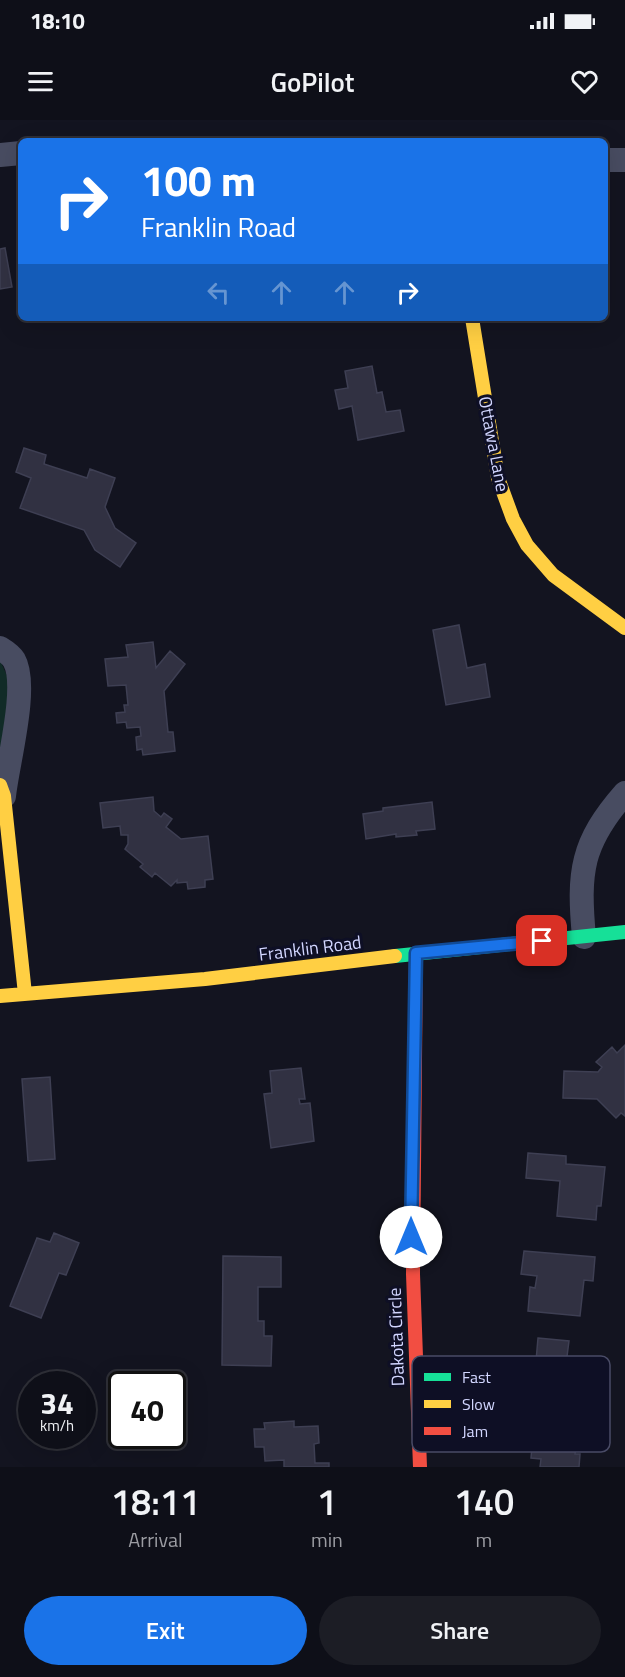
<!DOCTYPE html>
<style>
body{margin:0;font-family:"Titillium Web",sans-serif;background:#1c1d25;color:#f1f3f6;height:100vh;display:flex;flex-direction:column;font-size:22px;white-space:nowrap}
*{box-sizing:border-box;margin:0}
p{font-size:20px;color:#9b9ca2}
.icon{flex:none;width:33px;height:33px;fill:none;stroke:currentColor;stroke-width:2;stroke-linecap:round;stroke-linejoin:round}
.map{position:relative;height:1347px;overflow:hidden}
.drawer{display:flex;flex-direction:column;background:#0e0f18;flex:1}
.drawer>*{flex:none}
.hud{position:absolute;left:18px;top:18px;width:590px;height:183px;border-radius:9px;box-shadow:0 6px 24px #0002,0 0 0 2px #2e2f37;background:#1a73e8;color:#fff;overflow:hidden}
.speed{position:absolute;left:18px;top:1251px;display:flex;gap:12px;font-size:30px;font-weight:700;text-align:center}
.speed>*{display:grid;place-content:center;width:78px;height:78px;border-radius:50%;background:#0e0f18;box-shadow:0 6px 24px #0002,0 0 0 2px #2e2f37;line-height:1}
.speed small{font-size:15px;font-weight:400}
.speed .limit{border:3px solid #111;border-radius:9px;background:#fff;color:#111}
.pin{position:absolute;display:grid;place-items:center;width:51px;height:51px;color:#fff;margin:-26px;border-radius:12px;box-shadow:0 3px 9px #0006}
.me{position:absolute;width:66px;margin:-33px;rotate:0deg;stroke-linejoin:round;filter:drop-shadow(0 0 4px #0008)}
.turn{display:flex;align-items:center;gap:21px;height:126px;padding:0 24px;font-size:27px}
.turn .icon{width:78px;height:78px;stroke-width:2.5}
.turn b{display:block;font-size:42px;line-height:51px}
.lanes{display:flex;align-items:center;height:57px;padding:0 24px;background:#0003;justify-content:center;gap:30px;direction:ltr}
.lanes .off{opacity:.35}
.eta{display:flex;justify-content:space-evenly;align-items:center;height:102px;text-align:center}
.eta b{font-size:36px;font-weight:600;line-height:42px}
.primary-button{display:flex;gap:12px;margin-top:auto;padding:12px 24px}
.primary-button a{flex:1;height:69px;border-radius:36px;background:#1a73e8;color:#fff;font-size:24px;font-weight:600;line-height:69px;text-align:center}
.primary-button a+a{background:#1c1d25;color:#f1f3f6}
.status{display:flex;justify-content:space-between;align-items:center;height:42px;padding:0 30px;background:#0e0f18;direction:ltr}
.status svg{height:16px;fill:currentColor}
header{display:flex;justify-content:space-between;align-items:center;height:78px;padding:0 24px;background:#0e0f18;font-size:27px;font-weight:600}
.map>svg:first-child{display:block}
</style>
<div class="status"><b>18:10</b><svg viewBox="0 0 49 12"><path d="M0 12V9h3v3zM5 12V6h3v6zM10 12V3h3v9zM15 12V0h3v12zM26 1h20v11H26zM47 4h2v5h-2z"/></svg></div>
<header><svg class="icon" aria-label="menu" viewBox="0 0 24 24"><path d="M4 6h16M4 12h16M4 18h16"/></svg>GoPilot<svg class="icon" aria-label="heart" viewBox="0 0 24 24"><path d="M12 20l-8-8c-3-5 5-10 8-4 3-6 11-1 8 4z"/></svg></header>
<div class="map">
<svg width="625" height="1347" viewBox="0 0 625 1347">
<rect width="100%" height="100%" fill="#131420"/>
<path fill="#112b27" d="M 0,540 L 11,565 L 0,639 Z"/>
<path fill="#313142" stroke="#3e3f53" stroke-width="1.5" d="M 5,128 L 12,167 L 0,169 L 0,129 Z
M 372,246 L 377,273 L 382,272 L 386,292 L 400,290 L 404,311 L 358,320 L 352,286 L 339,289 L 335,270 L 348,268 L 345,251 Z
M 24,328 L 46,335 L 44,344 L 87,358 L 90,349 L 115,358 L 105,387 L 115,408 L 136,423 L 120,447 L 95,430 L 84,410 L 20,388 L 31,358 L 16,352 Z
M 459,505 L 467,548 L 485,544 L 490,577 L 446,585 L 433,510 Z
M 153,522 L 156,548 L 170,531 L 185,544 L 164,571 L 168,612 L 173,612 L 175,631 L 143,635 L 142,629 L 137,630 L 136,617 L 141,616 L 140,607 L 127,608 L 126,602 L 117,603 L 116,593 L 125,592 L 124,585 L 128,585 L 126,565 L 108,566 L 105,539 L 128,537 L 126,525 Z
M 153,677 L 154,691 L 161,697 L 164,693 L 172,699 L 166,707 L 181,719 L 208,716 L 213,759 L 205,760 L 205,767 L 188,769 L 187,762 L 177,763 L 177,760 L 171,766 L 155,753 L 152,757 L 140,747 L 143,744 L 125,729 L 128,724 L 128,715 L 121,715 L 120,706 L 103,708 L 100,683 Z
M 432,682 L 435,709 L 416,711 L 417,715 L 396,717 L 396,714 L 366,719 L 363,694 L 383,691 L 383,688 Z
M 625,925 L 625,996 L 621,993 L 616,998 L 597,979 L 563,978 L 564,951 L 598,952 L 602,947 L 596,942 L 612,927 L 617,933 Z
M 301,948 L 305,979 L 299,979 L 300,984 L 310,983 L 314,1021 L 271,1028 L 264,974 L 272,973 L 270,951 Z
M 50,957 L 55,1039 L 28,1041 L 22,959 Z
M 528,1033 L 566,1036 L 566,1044 L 605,1047 L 601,1086 L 597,1086 L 596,1100 L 557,1096 L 560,1061 L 526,1058 Z
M 54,1113 L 79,1123 L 66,1155 L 59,1153 L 41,1198 L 10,1186 L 37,1118 L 50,1122 Z
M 524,1131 L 595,1137 L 593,1161 L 584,1160 L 580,1196 L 528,1191 L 530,1167 L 535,1168 L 537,1156 L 521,1154 Z
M 223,1136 L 281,1137 L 281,1167 L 258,1167 L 258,1201 L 264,1201 L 264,1216 L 272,1216 L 271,1246 L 222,1245 Z
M 538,1218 L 569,1221 L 566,1244 L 577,1245 L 573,1291 L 532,1287 Z
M 294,1301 L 294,1307 L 318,1306 L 319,1323 L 314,1324 L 315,1343 L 329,1343 L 329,1347 L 284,1347 L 284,1340 L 265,1341 L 264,1327 L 255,1327 L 254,1309 L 265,1309 L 264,1303 Z
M 533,1315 L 577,1319 L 575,1334 L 580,1334 L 579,1347 L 540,1347 L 541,1339 L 531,1338 Z"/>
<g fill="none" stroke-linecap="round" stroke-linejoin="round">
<path stroke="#484c61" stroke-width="24" d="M 0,35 L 21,33
M 604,40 L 625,40
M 0,528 C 5,531 11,535 14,540 C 29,566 7,645 4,676
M 584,817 C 578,752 581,723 625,673"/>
<path stroke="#16e098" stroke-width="14" d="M 395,836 L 625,812"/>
<path stroke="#ffcf43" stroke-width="14" d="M 472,198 L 498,358 L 513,399 L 527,425 L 553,455 L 625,508
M 0,665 L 4,676 L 25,874
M 0,876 L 205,859 L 395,836"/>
<path stroke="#f24e42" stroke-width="14" d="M 416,833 L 413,1154 L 420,1347"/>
</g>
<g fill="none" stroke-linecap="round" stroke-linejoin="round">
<g stroke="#114b97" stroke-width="15">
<path id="route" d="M 411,1117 L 416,833 L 542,821"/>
</g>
<use href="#route" stroke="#1a73e8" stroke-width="10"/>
</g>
<g text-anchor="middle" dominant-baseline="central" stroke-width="6" stroke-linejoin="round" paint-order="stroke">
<g font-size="18" fill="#d2d6ff" stroke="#0e0f25">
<text transform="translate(494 324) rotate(79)">Ottawa Lane</text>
<text transform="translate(310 828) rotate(-7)">Franklin Road</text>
<text transform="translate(396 1217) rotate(-92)">Dakota Circle</text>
</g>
</g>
<rect x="412" y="1236" width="198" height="96" rx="9" fill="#0e0f25" stroke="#494b66" stroke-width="1.5"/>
<rect x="424" y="1253" width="27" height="8" fill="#16e098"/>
<rect x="424" y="1280" width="27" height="8" fill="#ffcf43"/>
<rect x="424" y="1307" width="27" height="8" fill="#f24e42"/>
<g font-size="16" fill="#d2d6ff">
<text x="462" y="1263">Fast</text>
<text x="462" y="1290">Slow</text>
<text x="462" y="1317">Jam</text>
</g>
</svg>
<div class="speed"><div>34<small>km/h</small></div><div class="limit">40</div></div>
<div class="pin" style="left:542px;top:821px;background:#d93025"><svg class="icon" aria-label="arrive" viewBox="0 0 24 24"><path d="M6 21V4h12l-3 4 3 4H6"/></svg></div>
<svg class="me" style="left:411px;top:1117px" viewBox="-20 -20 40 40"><circle r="19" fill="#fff"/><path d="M0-13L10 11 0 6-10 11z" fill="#1a73e8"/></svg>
<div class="hud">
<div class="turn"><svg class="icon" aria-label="right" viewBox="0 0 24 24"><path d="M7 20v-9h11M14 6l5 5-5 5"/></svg><div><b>100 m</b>Franklin Road</div></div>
<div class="lanes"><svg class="icon off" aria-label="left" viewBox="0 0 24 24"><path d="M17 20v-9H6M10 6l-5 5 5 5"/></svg><svg class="icon off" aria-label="ahead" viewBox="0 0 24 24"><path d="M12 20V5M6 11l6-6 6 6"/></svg><svg class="icon off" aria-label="ahead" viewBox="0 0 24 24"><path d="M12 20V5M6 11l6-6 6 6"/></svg><svg class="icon" aria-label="right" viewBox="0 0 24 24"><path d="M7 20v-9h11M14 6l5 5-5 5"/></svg></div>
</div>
</div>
<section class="drawer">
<div class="eta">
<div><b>18:11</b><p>Arrival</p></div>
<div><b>1</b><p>min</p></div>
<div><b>140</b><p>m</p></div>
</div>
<div class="primary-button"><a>Exit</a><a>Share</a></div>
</section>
